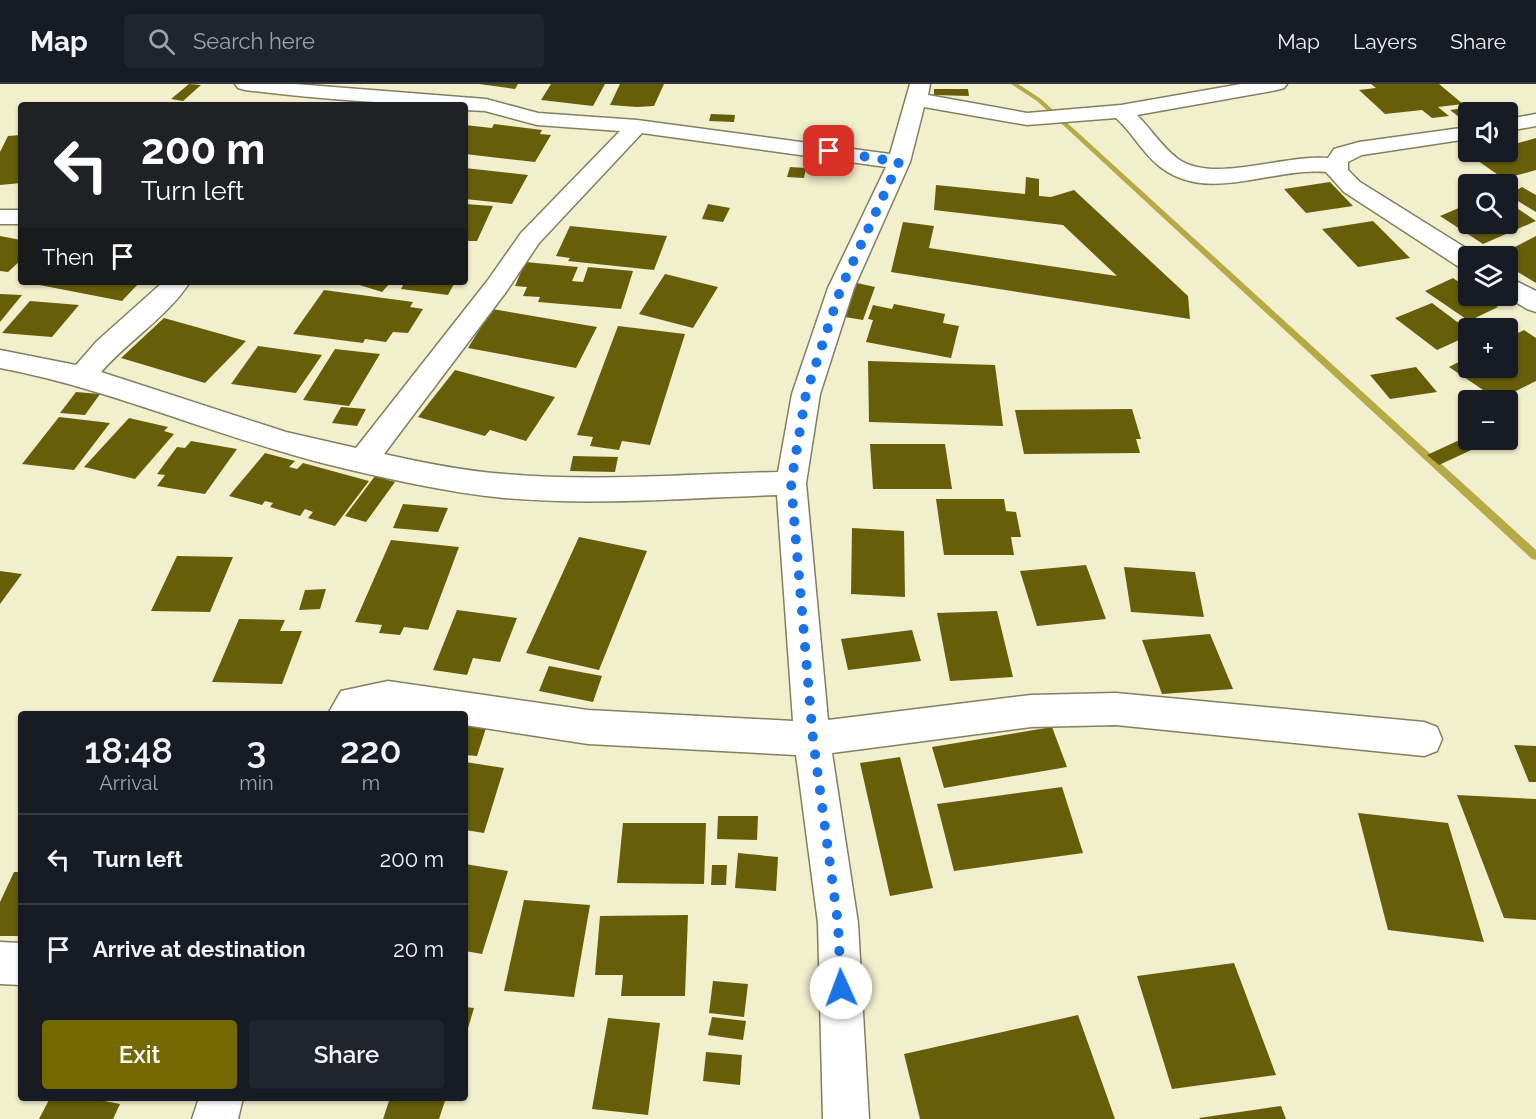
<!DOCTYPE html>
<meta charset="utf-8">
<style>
body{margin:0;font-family:Raleway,sans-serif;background:#20242c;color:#f1f3f6;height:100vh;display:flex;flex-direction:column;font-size:22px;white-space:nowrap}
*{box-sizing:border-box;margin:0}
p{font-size:20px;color:#9ea1a6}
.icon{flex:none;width:33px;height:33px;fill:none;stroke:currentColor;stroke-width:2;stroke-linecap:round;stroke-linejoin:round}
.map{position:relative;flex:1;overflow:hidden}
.panel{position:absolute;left:18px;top:627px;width:450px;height:390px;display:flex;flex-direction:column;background:#171b24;border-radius:6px;box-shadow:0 2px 4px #0004}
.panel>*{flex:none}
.top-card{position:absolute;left:18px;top:18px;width:450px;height:183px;border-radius:6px;box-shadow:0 2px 4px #0004;background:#202124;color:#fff;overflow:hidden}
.buttons{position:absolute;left:1458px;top:18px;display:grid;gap:12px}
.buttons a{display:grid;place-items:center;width:60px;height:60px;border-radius:6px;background:#171b24;box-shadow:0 2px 4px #0004;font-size:30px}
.pin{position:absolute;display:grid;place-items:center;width:51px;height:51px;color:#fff;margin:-26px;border-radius:12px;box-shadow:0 3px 9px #0006}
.me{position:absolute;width:66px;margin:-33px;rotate:358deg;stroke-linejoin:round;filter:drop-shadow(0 0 4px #0008)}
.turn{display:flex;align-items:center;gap:21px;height:126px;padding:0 24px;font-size:27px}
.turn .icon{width:78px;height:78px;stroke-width:2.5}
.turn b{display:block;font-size:42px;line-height:51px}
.then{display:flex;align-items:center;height:57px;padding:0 24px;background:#0003;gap:12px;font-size:22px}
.eta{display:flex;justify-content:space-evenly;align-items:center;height:102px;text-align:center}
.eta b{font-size:36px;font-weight:600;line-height:42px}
.action{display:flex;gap:12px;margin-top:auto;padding:12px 24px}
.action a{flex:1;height:69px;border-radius:6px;background:#746900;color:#fff;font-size:24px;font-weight:600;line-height:69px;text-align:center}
.action a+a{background:#20242c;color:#f1f3f6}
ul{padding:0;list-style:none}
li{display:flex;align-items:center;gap:18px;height:90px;padding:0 24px;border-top:2px solid #363941}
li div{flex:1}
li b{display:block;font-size:22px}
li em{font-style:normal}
header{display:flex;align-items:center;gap:36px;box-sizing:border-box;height:84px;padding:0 30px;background:#171b24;border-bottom:2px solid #363941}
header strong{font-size:28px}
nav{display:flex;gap:33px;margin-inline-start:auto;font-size:21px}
.search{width:420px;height:54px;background:#20242c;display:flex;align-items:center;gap:15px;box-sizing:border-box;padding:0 21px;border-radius:6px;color:#9ea1a6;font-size:22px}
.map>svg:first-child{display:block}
</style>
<header>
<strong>Map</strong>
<div class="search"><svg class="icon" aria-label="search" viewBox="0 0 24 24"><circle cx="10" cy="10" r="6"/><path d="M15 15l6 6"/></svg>Search here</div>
<nav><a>Map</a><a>Layers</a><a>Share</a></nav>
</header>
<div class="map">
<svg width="1536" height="1035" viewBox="0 0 1536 1035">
<rect width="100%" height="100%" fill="#f2efcd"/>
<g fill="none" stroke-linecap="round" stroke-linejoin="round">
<path fill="#b6aa46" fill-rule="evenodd" d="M 1011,0 L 1018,0 L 1041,15 L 1536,466 L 1536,476 L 1532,475 L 1037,17 Z"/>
</g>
<path fill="#675e09" d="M 189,0 L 201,1 L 183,17 L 171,15 Z
M 479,0 L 518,0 L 515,5 Z
M 551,0 L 605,0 L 593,22 L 541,16 Z
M 620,0 L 664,0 L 654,22 L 637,23 L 610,21 Z
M 1371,0 L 1439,0 L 1463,20 L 1438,23 L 1449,32 L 1432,34 L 1422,26 L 1385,30 L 1359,6 L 1376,4 Z
M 934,5 L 968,5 L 969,12 L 934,11 Z
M 1471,23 L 1478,28 L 1468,28 L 1468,32 L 1459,33 L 1450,26 Z
M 711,30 L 735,31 L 734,38 L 709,37 Z
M 494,40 L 542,46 L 540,50 L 551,51 L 535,78 L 465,70 L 465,41 L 492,44 Z
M 21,51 L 21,99 L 0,101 L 0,68 L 8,52 Z
M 1536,54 L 1536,86 L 1504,95 L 1471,72 L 1486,68 L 1508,68 L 1508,62 Z
M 790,83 L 806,84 L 804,94 L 787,93 Z
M 465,84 L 528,91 L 512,120 L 465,115 Z
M 1026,93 L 1039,95 L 1039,112 L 1051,113 L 1074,106 L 1188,212 L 1190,235 L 891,188 L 903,138 L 934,142 L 929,164 L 1117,192 L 1063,141 L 934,126 L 936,101 L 1025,110 Z
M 1330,98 L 1353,122 L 1306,129 L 1284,105 Z
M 1522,103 L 1536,111 L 1536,128 L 1508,111 Z
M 1508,118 L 1536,137 L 1483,160 L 1440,132 L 1468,120 L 1468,140 L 1508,140 Z
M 465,120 L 493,122 L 477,157 L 465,157 Z
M 708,120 L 730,124 L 723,138 L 702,135 Z
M 1373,137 L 1410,174 L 1358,183 L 1322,145 Z
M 570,142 L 667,152 L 654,186 L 568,177 L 570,174 L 556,172 Z
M 0,152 L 21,156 L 21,176 L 8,188 L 0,187 Z
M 1536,152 L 1536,199 L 1508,182 L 1508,172 L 1497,172 Z
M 525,178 L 578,183 L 572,197 L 583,198 L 588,183 L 633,187 L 621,225 L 538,218 L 540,213 L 523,212 L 527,203 L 515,202 Z
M 665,190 L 718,203 L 693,244 L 639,230 Z
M 1453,194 L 1468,204 L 1468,212 L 1480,212 L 1498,223 L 1469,237 L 1425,207 Z
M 24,198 L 140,198 L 122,217 Z
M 350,198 L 391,198 L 382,208 Z
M 405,198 L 455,198 L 448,211 L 401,205 Z
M 857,199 L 875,203 L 863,236 L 845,233 Z
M 324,206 L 413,218 L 410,223 L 423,225 L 408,249 L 393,248 L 386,258 L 365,255 L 363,259 L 293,250 Z
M 0,210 L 22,211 L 0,238 Z
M 30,217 L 79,221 L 52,253 L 2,249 Z
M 1432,219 L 1468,246 L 1468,252 L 1437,266 L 1395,234 Z
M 894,220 L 945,230 L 943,239 L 959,242 L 951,274 L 866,258 L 873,236 L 868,235 L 873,221 L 892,225 Z
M 492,225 L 597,243 L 576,284 L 468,264 Z
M 164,234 L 246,257 L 205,299 L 121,274 Z
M 618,242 L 685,250 L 650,361 L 622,357 L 619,366 L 590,362 L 593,353 L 577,351 Z
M 1524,246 L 1536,254 L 1536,297 L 1498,316 L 1449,283 L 1468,273 L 1468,284 L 1508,284 L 1508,254 Z
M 258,262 L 322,271 L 296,309 L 231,300 Z
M 335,265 L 380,270 L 349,322 L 303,316 Z
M 868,277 L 995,281 L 1003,342 L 869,338 Z
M 1416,283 L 1437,308 L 1390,315 L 1370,291 Z
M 455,286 L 555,313 L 526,357 L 490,346 L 485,352 L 418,333 Z
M 76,308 L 100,310 L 85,331 L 60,329 Z
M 341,323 L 366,325 L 357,342 L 332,339 Z
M 1132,325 L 1141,355 L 1136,355 L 1140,369 L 1024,370 L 1015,326 Z
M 59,333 L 110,339 L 74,386 L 22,380 Z
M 129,334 L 168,343 L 164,347 L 174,350 L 135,395 L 84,383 Z
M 1468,352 L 1468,356 L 1493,356 L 1439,381 L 1427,371 Z
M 191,357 L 237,365 L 205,410 L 157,402 L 165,391 L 157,390 L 177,363 L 185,364 Z
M 870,360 L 945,360 L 952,405 L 873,405 Z
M 265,369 L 295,377 L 289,383 L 297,385 L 303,379 L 369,397 L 335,442 L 308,434 L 313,428 L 305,425 L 300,432 L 270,423 L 273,419 L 265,417 L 262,421 L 229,412 Z
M 573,372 L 618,373 L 615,388 L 570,387 Z
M 375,392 L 395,398 L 366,438 L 345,432 Z
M 936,415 L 1004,415 L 1006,427 L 1016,428 L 1021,453 L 1011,453 L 1014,471 L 944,471 Z
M 403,420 L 448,424 L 438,448 L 393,444 Z
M 852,444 L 904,447 L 905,513 L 851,510 Z
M 579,453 L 647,467 L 599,586 L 526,569 Z
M 391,456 L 459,463 L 428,546 L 404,543 L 400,551 L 379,549 L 382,541 L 355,538 Z
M 177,472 L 233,473 L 210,528 L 151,527 Z
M 1086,481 L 1106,535 L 1037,542 L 1020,487 Z
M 1124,483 L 1195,488 L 1204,533 L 1131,528 Z
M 0,487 L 22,490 L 0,520 Z
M 326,505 L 320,525 L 299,526 L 305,506 Z
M 457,526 L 517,534 L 500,578 L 473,574 L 467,591 L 433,586 Z
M 997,527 L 1013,593 L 950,597 L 937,529 Z
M 239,535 L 285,536 L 280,547 L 302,547 L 282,600 L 212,598 Z
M 912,546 L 921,577 L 848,586 L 841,555 Z
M 1210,550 L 1233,605 L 1162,610 L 1142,556 Z
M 549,582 L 602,592 L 593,618 L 539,607 Z
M 465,642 L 486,644 L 477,672 L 465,671 Z
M 1052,643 L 1067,683 L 944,704 L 932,663 Z
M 1514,661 L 1536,662 L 1536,698 L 1529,698 Z
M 900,673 L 933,804 L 890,812 L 860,679 Z
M 465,678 L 504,684 L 484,749 L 465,746 Z
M 1062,703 L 1083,769 L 954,787 L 937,720 Z
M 1457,711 L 1536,715 L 1536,836 L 1504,834 Z
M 1358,729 L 1448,739 L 1484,858 L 1388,846 Z
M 718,732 L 758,732 L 757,756 L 717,755 Z
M 623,739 L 706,739 L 704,800 L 617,799 Z
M 738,769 L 778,773 L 776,807 L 735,804 Z
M 465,780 L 508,787 L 482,870 L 465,867 Z
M 712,781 L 727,781 L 726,801 L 711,801 Z
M 14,788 L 21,788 L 21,852 L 0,852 L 0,818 Z
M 524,816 L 590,821 L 574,913 L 504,907 Z
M 688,831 L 685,912 L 621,912 L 623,891 L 595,891 L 600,832 Z
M 1234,879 L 1276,991 L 1172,1005 L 1137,892 Z
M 713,897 L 748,900 L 744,933 L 709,929 Z
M 465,923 L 474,924 L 466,951 L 465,951 Z
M 1078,931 L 1115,1035 L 920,1035 L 904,970 Z
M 712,933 L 746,937 L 743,956 L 708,951 Z
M 608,934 L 660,939 L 648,1031 L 592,1025 Z
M 706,968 L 742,971 L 740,1001 L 703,997 Z
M 50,1014 L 89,1014 L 120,1020 L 113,1035 L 39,1035 Z
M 390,1014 L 446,1014 L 439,1035 L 383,1035 Z
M 1281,1022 L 1286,1035 L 1200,1035 L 1199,1034 Z"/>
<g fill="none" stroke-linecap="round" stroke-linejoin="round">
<g stroke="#837f61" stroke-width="3">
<path id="minor" d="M 235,0 L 295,0 L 486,15 L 538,29 L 637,36 L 890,70 L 910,0 L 930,0 L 928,11 L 1027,29 L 1121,21 L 1241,0 L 1287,0 L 1284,4 L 1277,6 L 1137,31 C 1151,45 1162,63 1178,75 C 1214,100 1283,70 1328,74 L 1334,65 L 1359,58 L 1468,43 L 1468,55 L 1362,71 L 1348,78 L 1348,86 L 1360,98 L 1477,171 L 1468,172 L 1468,185 L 1459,183 L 1344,108 L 1326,88 C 1273,83 1211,119 1163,85 C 1144,72 1133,49 1116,34 L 1027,41 L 924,23 L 910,78 L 854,204 L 820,310 L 806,399 L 828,636 L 1031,611 L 1116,609 L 1424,638 L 1437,643 L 1442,655 L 1437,667 L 1424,672 L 1116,641 L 1031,643 L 832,669 L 858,839 L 869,1035 L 823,1035 L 818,839 L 796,671 L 588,660 L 465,641 L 465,630 L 328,630 L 341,607 L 388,597 L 588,626 L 793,637 L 777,411 C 686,414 595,422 504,414 C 444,408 384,394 326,380 C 215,352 111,305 0,284 L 0,266 L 76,281 L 97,257 L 163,198 L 190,198 C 167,233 128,257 101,288 L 286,348 L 356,364 L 488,196 L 521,149 L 620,47 L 537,41 L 485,27 L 465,26 L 465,21 C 391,21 318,15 245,6 L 238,4 ZM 642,49 L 886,83 L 828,204 L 792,310 L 778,388 C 687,390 596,398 505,390 C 464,387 424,379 384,370 L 506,208 L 539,159 Z
M 1536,30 L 1536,42 L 1508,47 L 1508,35 Z
M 0,126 L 21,126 L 21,140 L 0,140 Z
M 1508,193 L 1536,207 L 1536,228 L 1527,225 L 1506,212 Z
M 0,858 L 21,859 L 21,901 L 0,900 Z
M 199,1014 L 243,1014 L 238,1035 L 192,1035 Z"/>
</g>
<use href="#minor" fill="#fff" fill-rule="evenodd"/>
</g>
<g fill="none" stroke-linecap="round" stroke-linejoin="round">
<path stroke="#1a73e8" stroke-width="10" stroke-dasharray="0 18" d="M 829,67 L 899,78 L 841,204 L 806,310 L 791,399 L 813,655 L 838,839 L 841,904"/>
</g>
</svg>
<div class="buttons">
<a><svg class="icon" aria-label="sound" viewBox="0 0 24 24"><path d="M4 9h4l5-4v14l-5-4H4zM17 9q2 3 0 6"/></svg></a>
<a><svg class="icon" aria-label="search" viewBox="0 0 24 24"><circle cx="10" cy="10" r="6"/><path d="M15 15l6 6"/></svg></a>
<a><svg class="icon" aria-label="layers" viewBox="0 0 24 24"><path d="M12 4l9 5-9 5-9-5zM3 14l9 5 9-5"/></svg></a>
<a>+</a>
<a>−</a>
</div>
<div class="pin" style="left:829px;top:67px;background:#d93025"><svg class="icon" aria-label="arrive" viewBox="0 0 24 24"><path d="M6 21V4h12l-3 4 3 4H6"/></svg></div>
<svg class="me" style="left:841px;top:904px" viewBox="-20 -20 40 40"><circle r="19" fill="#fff"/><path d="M0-13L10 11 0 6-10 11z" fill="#1a73e8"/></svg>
<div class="top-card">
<div class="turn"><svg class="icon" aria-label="left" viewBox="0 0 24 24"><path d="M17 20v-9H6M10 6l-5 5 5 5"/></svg><div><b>200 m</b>Turn left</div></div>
<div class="then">Then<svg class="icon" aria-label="arrive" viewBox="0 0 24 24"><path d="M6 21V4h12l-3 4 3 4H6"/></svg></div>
</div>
<section class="panel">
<div class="eta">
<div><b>18:48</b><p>Arrival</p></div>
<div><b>3</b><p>min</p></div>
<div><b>220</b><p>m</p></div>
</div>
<ul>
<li><svg class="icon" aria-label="left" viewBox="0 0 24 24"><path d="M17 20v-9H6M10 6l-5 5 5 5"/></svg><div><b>Turn left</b></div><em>200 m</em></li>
<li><svg class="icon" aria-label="arrive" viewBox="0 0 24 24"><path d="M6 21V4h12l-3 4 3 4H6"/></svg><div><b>Arrive at destination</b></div><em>20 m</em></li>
</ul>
<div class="action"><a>Exit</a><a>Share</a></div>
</section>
</div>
